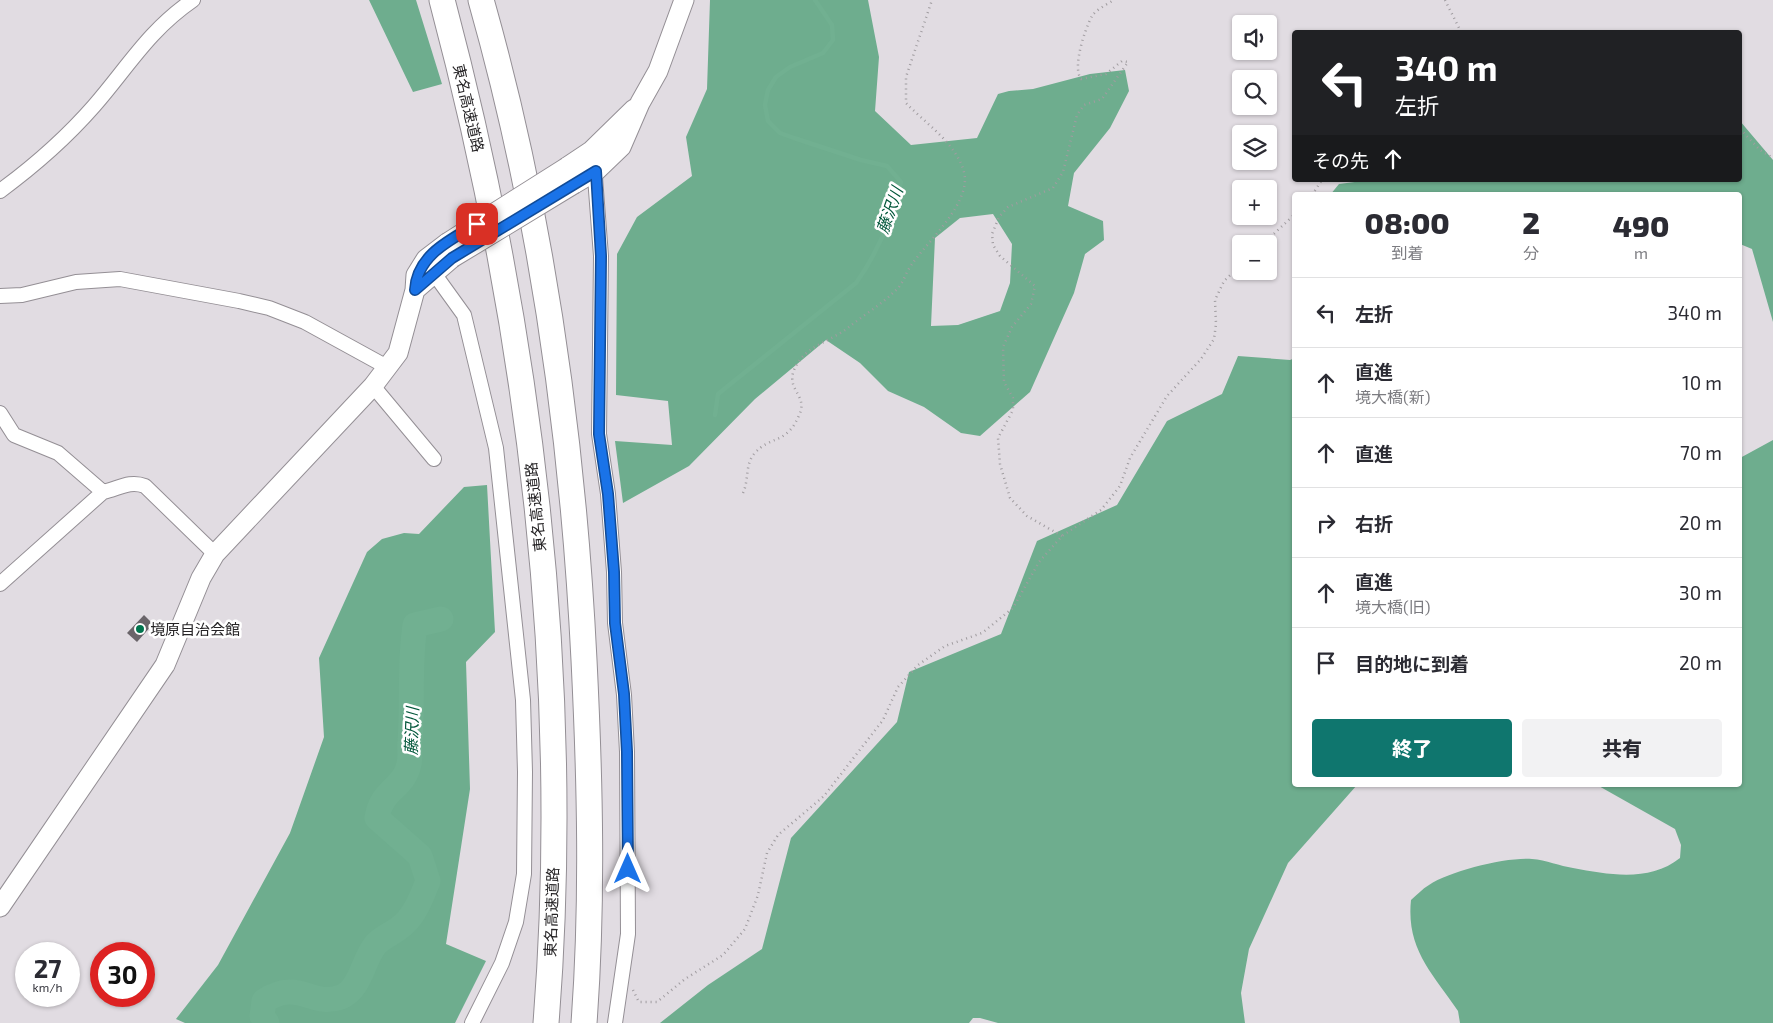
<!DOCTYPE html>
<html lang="ja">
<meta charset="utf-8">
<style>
body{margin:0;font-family:"Exo 2","Noto Sans JP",sans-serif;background:#f2f2f3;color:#2b2b33;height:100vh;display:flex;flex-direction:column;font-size:19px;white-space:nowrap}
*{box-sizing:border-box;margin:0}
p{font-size:16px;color:#7c7c81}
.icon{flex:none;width:28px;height:28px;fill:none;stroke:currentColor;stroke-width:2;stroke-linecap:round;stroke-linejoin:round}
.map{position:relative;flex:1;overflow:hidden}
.drawer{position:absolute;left:1292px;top:192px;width:450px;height:595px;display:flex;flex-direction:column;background:#fff;border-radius:5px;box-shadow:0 1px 4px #0004}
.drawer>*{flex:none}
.top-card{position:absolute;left:1292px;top:30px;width:450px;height:152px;border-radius:5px;box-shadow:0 1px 4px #0004;background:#202124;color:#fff;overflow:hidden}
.buttons{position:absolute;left:1232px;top:15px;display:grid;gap:10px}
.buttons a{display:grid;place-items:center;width:45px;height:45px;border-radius:5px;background:#fff;box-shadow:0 1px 4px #0004;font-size:25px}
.speed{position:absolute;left:15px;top:942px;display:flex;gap:10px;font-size:25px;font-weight:700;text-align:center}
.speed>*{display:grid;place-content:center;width:65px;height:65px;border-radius:50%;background:#fff;box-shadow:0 1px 4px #0004;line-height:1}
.speed small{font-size:12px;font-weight:400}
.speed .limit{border:8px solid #d22;background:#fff;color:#111}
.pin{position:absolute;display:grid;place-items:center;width:42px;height:42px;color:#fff;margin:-21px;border-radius:10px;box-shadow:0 2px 8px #0006}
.me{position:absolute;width:55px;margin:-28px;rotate:0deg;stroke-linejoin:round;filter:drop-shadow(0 0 4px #0008)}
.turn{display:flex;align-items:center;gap:18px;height:105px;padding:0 20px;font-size:22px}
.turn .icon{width:65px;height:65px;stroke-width:2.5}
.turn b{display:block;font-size:35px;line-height:42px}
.then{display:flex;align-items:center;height:48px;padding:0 20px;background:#0003;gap:10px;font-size:19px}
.eta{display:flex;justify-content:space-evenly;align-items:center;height:85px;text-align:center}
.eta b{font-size:30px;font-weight:800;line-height:35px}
.cta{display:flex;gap:10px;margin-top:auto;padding:10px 20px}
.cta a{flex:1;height:58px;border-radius:5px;background:#0f766e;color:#fff;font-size:20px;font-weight:800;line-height:58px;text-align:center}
.cta a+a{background:#f2f2f3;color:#2b2b33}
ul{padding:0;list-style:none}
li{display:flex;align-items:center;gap:15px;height:70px;padding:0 20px;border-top:1px solid #e1e1e2}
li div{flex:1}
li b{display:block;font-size:19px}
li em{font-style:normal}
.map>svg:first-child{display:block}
</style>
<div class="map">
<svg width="1773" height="1023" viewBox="0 0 1773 1023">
<rect width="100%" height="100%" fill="#e1dce2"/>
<path fill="#6ead8e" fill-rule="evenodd" d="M 369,0 L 416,0 L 442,84 L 413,92 Z
M 710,0 L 868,0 L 879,57 L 875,111 L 911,145 L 977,138 L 998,94 L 1009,91 L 1033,89 L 1090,74 L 1125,70 L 1129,91 L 1110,128 L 1074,173 L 1068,206 L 1103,221 L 1104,240 L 1085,254 L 1074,293 L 1030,392 L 980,436 L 961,433 L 924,407 L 888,391 L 860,363 L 826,340 L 755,399 L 689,466 L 623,503 L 615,441 L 672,445 L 668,401 L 616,395 L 617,254 L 637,217 L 692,176 L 686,137 L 707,89 ZM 993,214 L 1012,244 L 1010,283 L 1000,311 L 958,325 L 931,326 L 935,238 L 960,218 Z
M 1740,121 L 1773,160 L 1773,322 L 1752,249 L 1740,244 L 1740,195 L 1330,195 L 1339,184 L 1370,180 L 1740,180 Z
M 1238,356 L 1290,360 L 1295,358 L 1295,785 L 1357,785 L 1288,863 L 1249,949 L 1241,993 L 1245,1023 L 998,1023 L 980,1018 L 973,1018 L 969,1023 L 660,1023 L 708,985 L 762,949 L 791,838 L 897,722 L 909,672 L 1001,634 L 1037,541 L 1117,505 L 1167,421 L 1222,394 Z
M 1773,440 L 1773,1023 L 1460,1023 L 1458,1011 C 1432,973 1406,949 1411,900 C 1417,895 1422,889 1429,885 C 1450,871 1506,857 1532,859 C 1546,860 1560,866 1573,868 C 1610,875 1650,882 1680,858 L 1681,845 L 1675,829 L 1597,785 L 1740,785 L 1740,458 Z
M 487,485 L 495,632 L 466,662 L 470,789 L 446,944 L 486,961 L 455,1023 L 185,1023 L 176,1019 L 218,965 L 290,833 L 324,737 L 319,658 L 367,552 L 382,539 L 404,533 L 419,534 L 464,487 Z"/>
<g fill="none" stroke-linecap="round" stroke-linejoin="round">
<path stroke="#71b091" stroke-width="4.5" d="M 715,415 L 718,394 L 856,283 C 877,254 892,217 901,182 L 887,166 L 861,160 L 794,138 L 780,133 L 768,121 L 765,105 L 768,90 L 776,77 L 790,67 L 823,53 L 833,40 L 832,25 L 815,0"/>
<path stroke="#71b091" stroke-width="25" d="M 267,1023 L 262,1016 L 264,1001 C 299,978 312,1008 341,997 C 361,989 363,959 376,944 C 384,936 396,932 404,924 C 416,913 422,896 428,881 L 420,856 L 377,818 C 381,789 404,789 409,764 C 411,756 409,748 410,741 C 413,702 409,663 415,625 L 441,619"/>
</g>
<path fill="#6a656a" d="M 144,615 L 153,624 L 137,642 L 127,633 Z"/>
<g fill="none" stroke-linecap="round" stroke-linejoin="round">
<g stroke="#948f95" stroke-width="16">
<path id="street" d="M 594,164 L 601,256 L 599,434 L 608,494 L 614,572 L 615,623 L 624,695 L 627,752 L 628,934 L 615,1023
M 0,191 C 34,166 66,138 94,106 C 128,67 148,31 193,0
M 433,272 L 464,315 L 496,448 L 523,700 L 525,772 L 524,874 L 516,922 L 502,963 L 472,1023
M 0,296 L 22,295 L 76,282 L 120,279 L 239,301 L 269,308 L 305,322 L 387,367
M 373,386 L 434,459
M 0,413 L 14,435 L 58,453 L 103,492
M 0,584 L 103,492 C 118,489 129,480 145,486 L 215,554"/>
</g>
<g stroke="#948f95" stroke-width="21">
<path id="secondary" d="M 567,167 L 591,151 L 634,109
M 574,184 L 596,171 L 621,147 L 640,103 L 658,71 L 684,0
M 415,290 L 452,258
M 0,907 L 165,665 L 201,578 L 215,554 L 373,386 L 398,353 L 415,290 L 416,275 L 426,259 L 447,243"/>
</g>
<g stroke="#948f95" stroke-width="27">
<path id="highway" d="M 442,0 C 530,331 573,681 546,1023
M 481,0 C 542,215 573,437 584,660 C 590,781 593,902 584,1023"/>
</g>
<path stroke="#a09ca0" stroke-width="2.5" stroke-dasharray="1 4" stroke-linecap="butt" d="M 1445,0 L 1461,32
M 1740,129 L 1760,150 L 1773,158
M 1312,195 L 1322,180
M 1263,244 L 1295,214
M 743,493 C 749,480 745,465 754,454 C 771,434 787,446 800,413 C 808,393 780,388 799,361 C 812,344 833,340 849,327 C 864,315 882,304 896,290 C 903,284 906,272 912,264 C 928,241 972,202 964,172 C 956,143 926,124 906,103 L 906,77 L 932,0
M 1062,536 L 1027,516 L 1010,498 L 1000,464 L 998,438 L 1013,410 L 1013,398 L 1004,382 L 1003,347 L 1012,327 L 1031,304 L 1035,286 L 1000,256 L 993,245 L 992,234 L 999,217 L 1008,207 L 1053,188 L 1063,172 L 1077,115 L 1084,105 L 1102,99 L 1128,62 L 1122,61 L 1106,74 L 1081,79 C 1072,67 1085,29 1092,16 C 1096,10 1107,4 1114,0
M 633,990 L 639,1002 L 657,1002 L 685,979 L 723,955 L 745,929 L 758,895 L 767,853 L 778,835 L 824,796 L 883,720 L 898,687 L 918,665 L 945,646 L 982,633 L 1013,608 L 1039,562 L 1062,536 L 1101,510 L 1120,486 L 1130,458 L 1167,396 L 1201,359 L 1214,339 L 1216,324 L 1215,300 L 1224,281 L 1241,265"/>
<use href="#street" stroke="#fff" stroke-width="14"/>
<use href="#secondary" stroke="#fff" stroke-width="19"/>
<use href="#highway" stroke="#fff" stroke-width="25"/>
<g stroke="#948f95" stroke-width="21" stroke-linecap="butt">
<path id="secondary-bridge" d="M 447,243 L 567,167
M 452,258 L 574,184"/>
</g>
<use href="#secondary-bridge" stroke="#fff" stroke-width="19"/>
</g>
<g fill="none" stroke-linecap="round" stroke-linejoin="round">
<g stroke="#114b97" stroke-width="12">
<path id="route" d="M 477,224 C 450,240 417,255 415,290 L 452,258 L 596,171 L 601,256 L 599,434 L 608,494 L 614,572 L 615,623 L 624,694 L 627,752 L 628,869"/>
</g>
<use href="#route" stroke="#1a73e8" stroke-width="9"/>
</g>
<circle fill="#00744e" stroke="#fff" stroke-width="2" cx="140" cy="629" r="5"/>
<g text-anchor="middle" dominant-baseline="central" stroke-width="5" stroke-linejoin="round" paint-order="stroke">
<g font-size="15" fill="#262426" stroke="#fff">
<text transform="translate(469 108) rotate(77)">東名高速道路</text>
<text transform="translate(535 507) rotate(-96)">東名高速道路</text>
<text transform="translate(551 912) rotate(-88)">東名高速道路</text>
</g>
<g font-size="15" fill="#262426" stroke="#fff" text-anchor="start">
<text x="150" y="629">境原自治会館</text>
</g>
<g font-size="16" font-style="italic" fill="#02573a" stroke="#fff">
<text transform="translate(889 210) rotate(-71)">藤沢川</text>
<text transform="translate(411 731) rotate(-88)">藤沢川</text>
</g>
</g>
</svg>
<div class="buttons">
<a><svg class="icon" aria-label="sound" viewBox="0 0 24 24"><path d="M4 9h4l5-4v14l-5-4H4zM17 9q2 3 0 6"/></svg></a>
<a><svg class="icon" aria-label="search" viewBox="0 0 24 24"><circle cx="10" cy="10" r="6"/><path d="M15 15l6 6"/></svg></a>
<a><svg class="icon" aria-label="layers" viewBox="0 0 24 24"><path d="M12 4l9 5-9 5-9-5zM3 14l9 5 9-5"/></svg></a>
<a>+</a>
<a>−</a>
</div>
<div class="speed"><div>27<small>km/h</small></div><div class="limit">30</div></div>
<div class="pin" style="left:477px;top:224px;background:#d93025"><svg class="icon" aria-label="arrive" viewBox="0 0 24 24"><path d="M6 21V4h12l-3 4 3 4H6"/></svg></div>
<svg class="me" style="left:628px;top:869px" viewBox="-20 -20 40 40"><path d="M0-17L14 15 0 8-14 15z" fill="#1a73e8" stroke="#fff" stroke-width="4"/></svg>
<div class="top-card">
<div class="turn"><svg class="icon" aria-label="left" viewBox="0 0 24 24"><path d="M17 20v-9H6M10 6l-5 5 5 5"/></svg><div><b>340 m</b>左折</div></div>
<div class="then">その先<svg class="icon" aria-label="ahead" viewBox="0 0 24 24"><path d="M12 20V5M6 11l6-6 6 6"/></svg></div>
</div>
<section class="drawer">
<div class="eta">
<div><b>08:00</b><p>到着</p></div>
<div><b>2</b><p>分</p></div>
<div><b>490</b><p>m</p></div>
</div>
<ul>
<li><svg class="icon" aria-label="left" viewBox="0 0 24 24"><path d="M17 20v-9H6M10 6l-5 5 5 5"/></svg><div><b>左折</b></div><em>340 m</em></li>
<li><svg class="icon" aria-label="ahead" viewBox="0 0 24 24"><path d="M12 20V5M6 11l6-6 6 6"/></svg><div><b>直進</b><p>境大橋(新)</p></div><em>10 m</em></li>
<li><svg class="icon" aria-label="ahead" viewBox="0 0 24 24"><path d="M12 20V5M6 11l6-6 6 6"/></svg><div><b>直進</b></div><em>70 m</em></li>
<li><svg class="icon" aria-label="right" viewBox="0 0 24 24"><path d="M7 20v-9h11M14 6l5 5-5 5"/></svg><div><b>右折</b></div><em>20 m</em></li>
<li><svg class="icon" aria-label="ahead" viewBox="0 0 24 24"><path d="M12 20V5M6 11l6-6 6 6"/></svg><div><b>直進</b><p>境大橋(旧)</p></div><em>30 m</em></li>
<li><svg class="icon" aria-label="arrive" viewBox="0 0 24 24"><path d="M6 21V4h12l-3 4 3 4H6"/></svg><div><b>目的地に到着</b></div><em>20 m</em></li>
</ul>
<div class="cta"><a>終了</a><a>共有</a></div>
</section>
</div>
